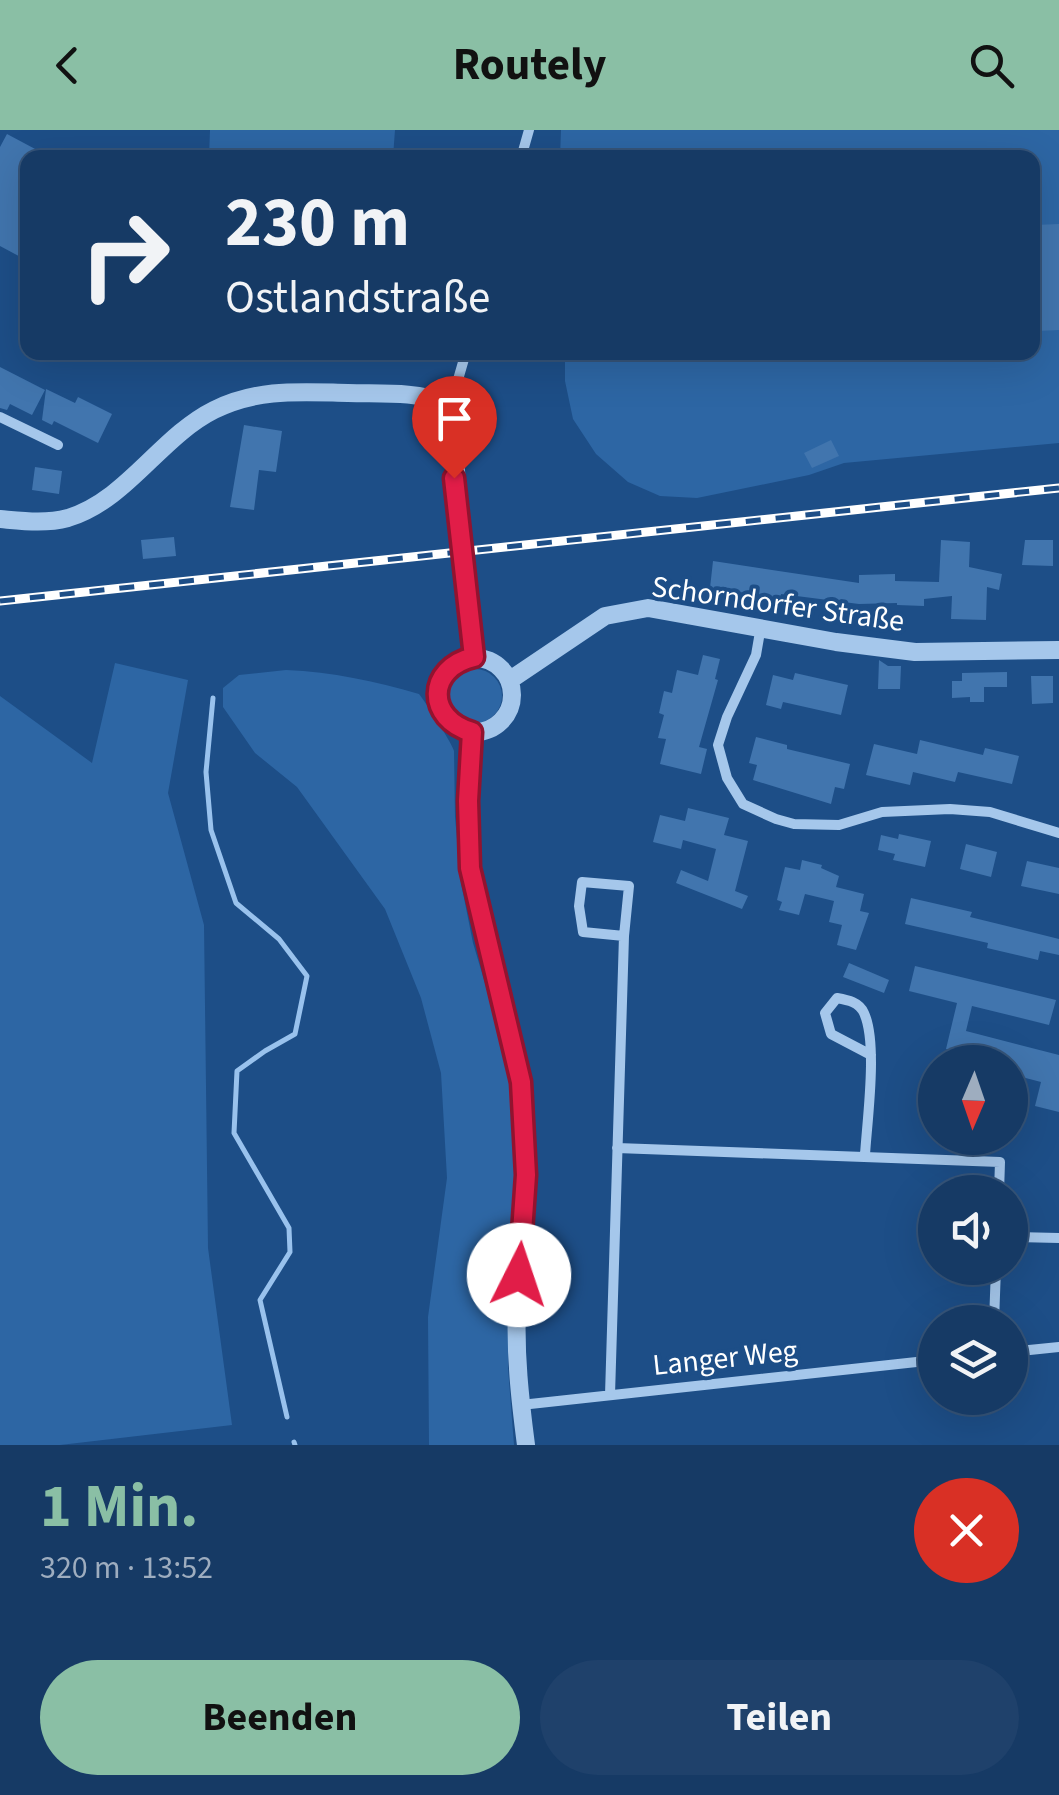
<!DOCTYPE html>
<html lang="de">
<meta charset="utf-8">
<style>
body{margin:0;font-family:"Source Sans 3",sans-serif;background:#1f416b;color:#f1f3f6;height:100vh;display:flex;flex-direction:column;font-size:38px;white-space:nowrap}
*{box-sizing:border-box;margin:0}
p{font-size:32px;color:#9eadbf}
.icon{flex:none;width:55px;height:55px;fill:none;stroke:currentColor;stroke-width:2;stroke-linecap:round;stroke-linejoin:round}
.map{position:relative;height:1315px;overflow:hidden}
.sheet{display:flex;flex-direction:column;background:#163a65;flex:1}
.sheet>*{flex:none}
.top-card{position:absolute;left:20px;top:20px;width:1020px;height:210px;border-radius:20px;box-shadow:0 10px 40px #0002,0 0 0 2px #355479;background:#163a65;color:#f1f3f6;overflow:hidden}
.needle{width:65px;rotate:182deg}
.controls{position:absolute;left:918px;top:915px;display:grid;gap:20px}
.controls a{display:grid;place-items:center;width:110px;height:110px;border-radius:50%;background:#163a65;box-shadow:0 10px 40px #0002,0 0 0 2px #355479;font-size:50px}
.pin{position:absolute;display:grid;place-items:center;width:85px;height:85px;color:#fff;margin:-102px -42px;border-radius:50% 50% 50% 0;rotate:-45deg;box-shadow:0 0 10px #0007}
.pin .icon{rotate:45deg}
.me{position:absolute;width:110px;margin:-55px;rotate:4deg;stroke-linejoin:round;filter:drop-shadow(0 0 8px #0008)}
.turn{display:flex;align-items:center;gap:35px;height:210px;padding:0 40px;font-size:45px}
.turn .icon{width:130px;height:130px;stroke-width:2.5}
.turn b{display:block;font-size:70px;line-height:85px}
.round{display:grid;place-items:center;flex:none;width:105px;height:105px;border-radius:52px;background:#1f416b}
.overview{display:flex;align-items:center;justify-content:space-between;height:170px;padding:0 40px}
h1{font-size:60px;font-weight:700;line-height:75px;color:#8abfa5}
.cta{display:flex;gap:20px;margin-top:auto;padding:20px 40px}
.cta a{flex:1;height:115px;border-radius:60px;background:#8abfa5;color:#111;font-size:40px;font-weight:700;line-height:115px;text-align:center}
.cta a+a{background:#1f416b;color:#f1f3f6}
header{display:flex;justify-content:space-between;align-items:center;height:130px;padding:0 40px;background:#8abfa5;color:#111;font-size:45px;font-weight:700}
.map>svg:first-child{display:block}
</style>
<header><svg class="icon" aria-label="back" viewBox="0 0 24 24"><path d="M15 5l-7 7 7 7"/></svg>Routely<svg class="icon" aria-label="search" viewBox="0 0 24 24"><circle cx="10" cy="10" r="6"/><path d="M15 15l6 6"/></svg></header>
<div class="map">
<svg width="1059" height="1315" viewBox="0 0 1059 1315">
<rect width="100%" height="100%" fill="#1d4e87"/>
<path fill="#2d66a4" d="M 210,0 L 395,0 L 393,27 L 209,27 Z
M 561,0 L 1059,0 L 1059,313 L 844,333 L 809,345 L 697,368 L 660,366 L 628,352 L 596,324 L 573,289 L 565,251 L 565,223 L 1032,222 L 1032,28 L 560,28 Z
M 115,533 L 188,550 L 168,663 L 204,795 L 208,1118 L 232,1295 L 60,1315 L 0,1315 L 0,566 L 92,633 Z
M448 566a27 27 0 1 1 54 0a27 27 0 1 1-54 0Z
M 286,540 C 333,542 374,551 419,564 C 425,571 452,613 454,621 L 455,687 L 461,753 L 473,813 L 504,917 L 514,993 L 515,1058 L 508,1238 L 514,1315 L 429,1315 L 428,1187 L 447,1048 L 441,943 L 421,868 L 385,779 L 297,657 L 255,623 L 223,577 L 223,558 L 239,545 Z"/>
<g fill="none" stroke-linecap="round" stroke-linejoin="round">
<path stroke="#99c2ed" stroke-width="5" d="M 213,568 L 206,642 L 211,700 L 236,773 L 279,809 L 307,846 L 295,904 L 265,921 L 237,941 L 234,1003 L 289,1098 L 290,1122 L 260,1170 L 287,1287
M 294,1312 L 295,1315"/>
</g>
<path fill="#4175ae" d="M 7,4 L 52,28 L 28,28 L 28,131 L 0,116 L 0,17 Z
M 1059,94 L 1059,200 L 1038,201 L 1035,95 Z
M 0,237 L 45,260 L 32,285 L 10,274 L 7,280 L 0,278 Z
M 46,259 L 75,273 L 78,267 L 112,284 L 98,313 L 54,291 L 52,295 L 42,290 Z
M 244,295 L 282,301 L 276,342 L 259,340 L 254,380 L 230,377 Z
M 831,310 L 839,326 L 812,338 L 804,323 Z
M 35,337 L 62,341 L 59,364 L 32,360 Z
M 174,407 L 176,426 L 143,429 L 141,410 Z
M 941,410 L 970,412 L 969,437 L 1002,444 L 999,460 L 987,457 L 986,490 L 951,489 L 952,466 L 924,469 L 924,476 L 897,475 L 897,473 L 859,474 L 781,464 L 780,471 L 760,469 L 760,465 L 710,458 L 713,431 L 859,453 L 859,445 L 895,444 L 895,451 L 939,452 Z
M 1025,410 L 1053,410 L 1053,436 L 1022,435 Z
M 703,525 L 720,529 L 715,549 L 718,550 L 699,617 L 707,619 L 701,644 L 660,634 L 666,609 L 658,608 L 664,585 L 659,583 L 664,561 L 672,563 L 677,540 L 698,545 Z
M 879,530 L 888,536 L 901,536 L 900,559 L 878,559 Z
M 1007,542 L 1007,557 L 984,557 L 984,572 L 970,572 L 970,567 L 952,568 L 952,551 L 962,551 L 962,543 Z
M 795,543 L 848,555 L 841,585 L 783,572 L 781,579 L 766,575 L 773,545 L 793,550 Z
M 1031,546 L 1053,546 L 1053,573 L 1032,574 Z
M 756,607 L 787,615 L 787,619 L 850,634 L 844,659 L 835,657 L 831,674 L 753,650 L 757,635 L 749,633 Z
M 920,610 L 983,625 L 985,618 L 1019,626 L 1012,654 L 958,642 L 955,652 L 913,642 L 910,655 L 866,645 L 874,614 L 917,624 Z
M 688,678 L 729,688 L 724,705 L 748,711 L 735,761 L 748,766 L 742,779 L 676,753 L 681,740 L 708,751 L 716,719 L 683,710 L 681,719 L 653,712 L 660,685 L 685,691 Z
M 899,704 L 931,711 L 925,737 L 893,730 L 895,724 L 878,720 L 881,705 L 898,709 Z
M 966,714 L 997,722 L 991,747 L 960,739 Z
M 802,730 L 822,735 L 821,738 L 839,746 L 836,757 L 864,764 L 860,781 L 869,783 L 856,820 L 837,815 L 842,795 L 829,792 L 834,771 L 805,764 L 799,785 L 779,780 L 782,772 L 777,770 L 785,737 L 800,740 Z
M 1027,731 L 1059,738 L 1059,764 L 1021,756 Z
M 911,768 L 972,782 L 970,787 L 1059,809 L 1059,825 L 1040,821 L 1038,830 L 987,818 L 988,813 L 905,794 Z
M 849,833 L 889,850 L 884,863 L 843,847 Z
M 915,836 L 1056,870 L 1049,895 L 972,876 L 966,901 L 1059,925 L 1059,982 L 1035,976 L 1041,952 L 1010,944 L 1010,932 L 979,932 L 980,928 L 946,919 L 957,873 L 909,861 Z"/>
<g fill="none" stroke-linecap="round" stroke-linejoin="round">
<path stroke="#a5c7eb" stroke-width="10" d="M 521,28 L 529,0
M 446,273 L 457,253 L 466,222
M 0,287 L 58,315
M 761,496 L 756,525 L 727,587 L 718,615 L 727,648 L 743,674 L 776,689 L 794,694 L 839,695 L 882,682 L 950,679 L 990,682 L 1059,703
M 617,1018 L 1000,1032 L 999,1062
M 865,1025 C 867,991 878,913 864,883 C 859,872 848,870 837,868 L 825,883 L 831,904 L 871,925
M 1010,1107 L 1059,1108
M 994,1192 L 996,1138
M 1010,1222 L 1059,1217
M 610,1265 L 624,806 L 629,756 L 582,752 L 579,776 L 583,802 L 624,806
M 521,1275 L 935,1230"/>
<path stroke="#a5c7eb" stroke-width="18" d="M 0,389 C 23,391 45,394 68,388 C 127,370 160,307 214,280 C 258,258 301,262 348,263 C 382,264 414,261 446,273 L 453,290 L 462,440 L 474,527
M438 565a37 37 0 1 1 74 0a37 37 0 1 1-74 0Z
M 510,550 L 605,486 L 648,478 L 836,512 L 915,522 L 1059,520
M 472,602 C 467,673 469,738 484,808 C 495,856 516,906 521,956 C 528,1031 520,1103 517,1178 C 515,1224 520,1269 526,1315"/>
<g stroke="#fff" stroke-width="9">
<path id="rail" d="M 0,471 L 1059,358"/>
</g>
<use href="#rail" stroke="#1d4e87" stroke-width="5" stroke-dasharray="15" stroke-linecap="butt"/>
</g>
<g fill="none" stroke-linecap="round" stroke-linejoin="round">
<g stroke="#92132f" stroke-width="25">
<path id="route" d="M 454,348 L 474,527 C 426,538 426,589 472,602 L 468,671 L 470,738 L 521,952 L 526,1045 L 519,1145"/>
</g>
<use href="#route" stroke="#e11d48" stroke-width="18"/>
</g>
<g text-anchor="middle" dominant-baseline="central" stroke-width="8" stroke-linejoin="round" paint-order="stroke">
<g font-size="30" fill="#fff" stroke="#1d4e87">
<text transform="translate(778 474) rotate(8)">Schorndorfer Straße</text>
<text transform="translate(725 1228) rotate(-6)">Langer Weg</text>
</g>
</g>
</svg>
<div class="controls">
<a><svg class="needle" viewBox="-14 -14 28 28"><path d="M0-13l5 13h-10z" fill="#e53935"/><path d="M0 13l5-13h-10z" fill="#9eadbf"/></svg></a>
<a><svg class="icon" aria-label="sound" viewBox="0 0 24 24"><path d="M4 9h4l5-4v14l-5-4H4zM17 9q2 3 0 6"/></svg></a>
<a><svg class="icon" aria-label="layers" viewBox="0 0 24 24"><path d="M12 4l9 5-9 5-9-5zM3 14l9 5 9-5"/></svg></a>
</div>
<div class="pin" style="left:454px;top:348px;background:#d93025"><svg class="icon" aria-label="arrive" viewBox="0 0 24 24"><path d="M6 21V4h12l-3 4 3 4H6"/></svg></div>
<svg class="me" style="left:519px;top:1145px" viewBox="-20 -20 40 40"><circle r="19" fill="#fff"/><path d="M0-13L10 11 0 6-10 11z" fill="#e11d48"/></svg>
<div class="top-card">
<div class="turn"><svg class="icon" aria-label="right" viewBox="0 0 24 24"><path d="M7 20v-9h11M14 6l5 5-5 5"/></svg><div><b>230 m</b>Ostlandstraße</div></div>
</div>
</div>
<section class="sheet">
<div class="overview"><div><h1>1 Min.</h1><p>320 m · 13:52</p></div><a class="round" style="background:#d93025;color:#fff"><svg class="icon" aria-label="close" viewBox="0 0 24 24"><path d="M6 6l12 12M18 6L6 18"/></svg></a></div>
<div class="cta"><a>Beenden</a><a>Teilen</a></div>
</section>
